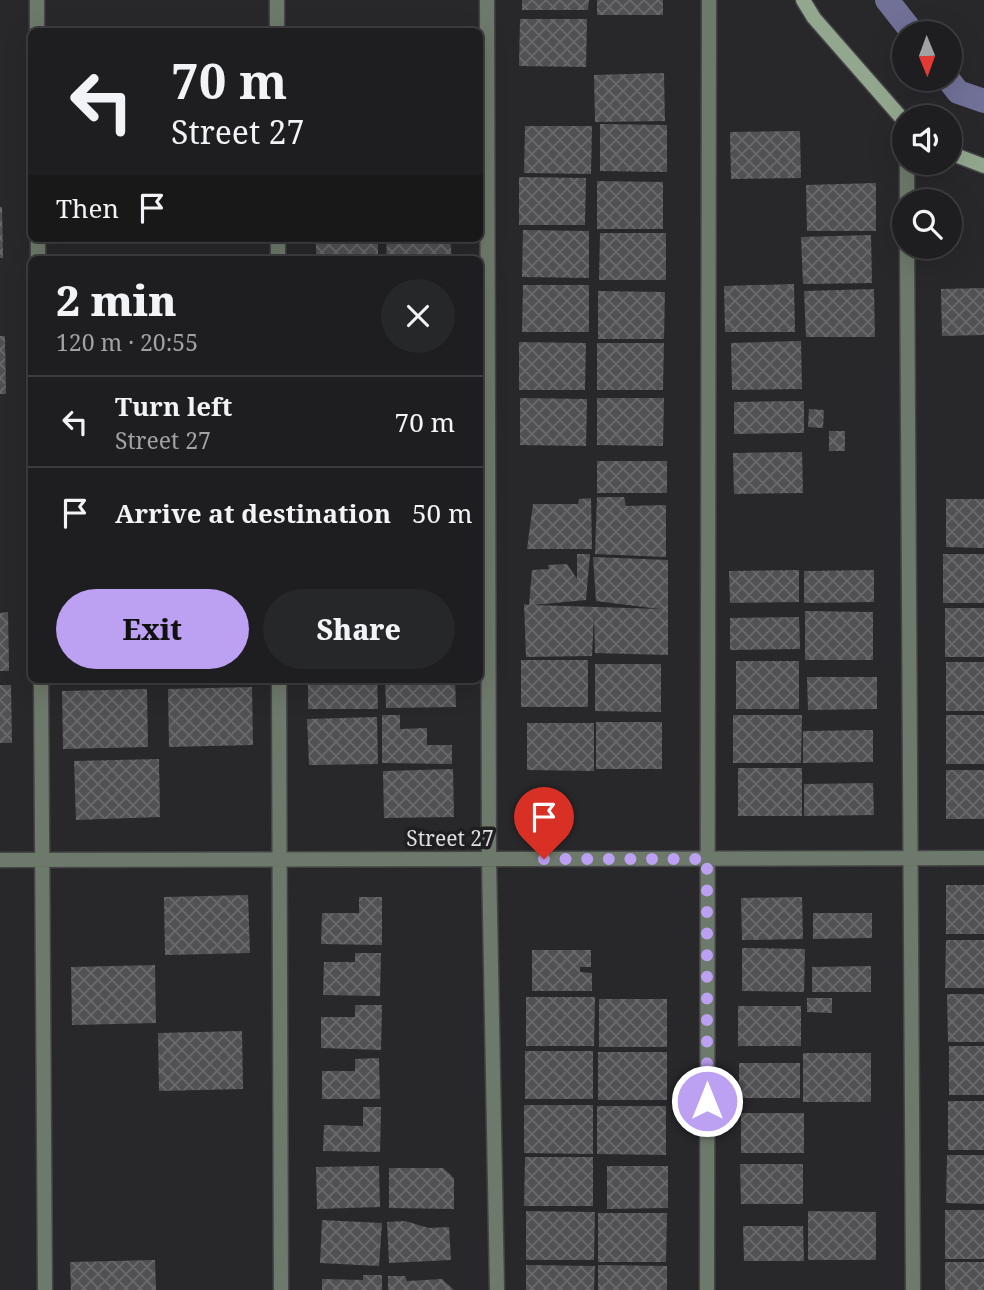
<!DOCTYPE html>
<meta charset="utf-8">
<style>
body{margin:0;font-family:"Noto Serif",serif;background:#262729;color:#f1f3f6;height:100vh;display:flex;flex-direction:column;font-size:26px;white-space:nowrap}
*{box-sizing:border-box;margin:0}
p{font-size:23px;color:#a1a2a5}
.icon{flex:none;width:38px;height:38px;fill:none;stroke:currentColor;stroke-width:2;stroke-linecap:round;stroke-linejoin:round}
.map{position:relative;flex:1;overflow:hidden}
.panel{position:absolute;left:28px;top:256px;width:455px;height:427px;display:flex;flex-direction:column;background:#1e1e20;border-radius:10px;box-shadow:0 7px 28px #0002,0 0 0 2px #3c3c3e}
.panel>*{flex:none}
.banner{position:absolute;left:28px;top:28px;width:455px;height:214px;border-radius:10px;box-shadow:0 7px 28px #0002,0 0 0 2px #3c3c3e;background:#1e1e20;color:#f1f3f6;overflow:hidden}
.needle{width:46px;rotate:179deg}
.tools{position:absolute;left:892px;top:21px;display:grid;gap:14px}
.tools a{display:grid;place-items:center;width:70px;height:70px;border-radius:50%;background:#1e1e20;box-shadow:0 7px 28px #0002,0 0 0 2px #3c3c3e;font-size:35px}
.pin{position:absolute;display:grid;place-items:center;width:60px;height:60px;color:#fff;margin:-72px -30px;border-radius:50% 50% 50% 0;rotate:-45deg;box-shadow:0 0 7px #0007}
.pin .icon{rotate:45deg}
.me{position:absolute;width:77px;margin:-38px;rotate:0deg;stroke-linejoin:round;filter:drop-shadow(0 0 5px #0008)}
.turn{display:flex;align-items:center;gap:24px;height:147px;padding:0 28px;font-size:32px}
.turn .icon{width:91px;height:91px;stroke-width:2.5}
.turn b{display:block;font-size:49px;line-height:60px}
.then{display:flex;align-items:center;height:66px;padding:0 28px;background:#0003;gap:14px;font-size:26px}
.round{display:grid;place-items:center;flex:none;width:74px;height:74px;border-radius:37px;background:#262729}
.headline{display:flex;align-items:center;justify-content:space-between;height:119px;padding:0 28px}
h1{font-size:42px;font-weight:800;line-height:52px}
.action{display:flex;gap:14px;margin-top:auto;padding:14px 28px}
.action a{flex:1;height:80px;border-radius:42px;background:#bca0f2;color:#111;font-size:28px;font-weight:800;line-height:80px;text-align:center}
.action a+a{background:#262729;color:#f1f3f6}
ul{padding:0;list-style:none}
li{display:flex;align-items:center;gap:21px;height:91px;padding:0 28px;border-top:2px solid #3c3c3e}
li div{flex:1}
li b{display:block;font-size:26px}
li em{font-style:normal}
.map>svg:first-child{display:block}
</style>
<div class="map">
<svg width="984" height="1290" viewBox="0 0 984 1290">
<defs>
<pattern id="building-cross-hatch" width="8" height="8" patternUnits="userSpaceOnUse" patternTransform="scale(1.75)"><rect width="8" height="8" fill="#515153"/><path d="M0 0l8 8M0 8l8-8" fill="none" stroke="#6a6a6b"/></pattern>
</defs>
<rect width="100%" height="100%" fill="#28282b"/>
<g fill="none" stroke-linecap="round" stroke-linejoin="round">
<path stroke="#717097" stroke-width="24" d="M 887,0 L 913,33
M 948,79 L 958,92 L 984,101"/>
</g>
<path fill="url(#building-cross-hatch)" d="M 522,0 L 589,0 L 588,10 L 522,10 Z
M 597,0 L 663,0 L 663,15 L 597,15 Z
M 520,19 L 587,19 L 586,67 L 519,66 Z
M 664,73 L 665,121 L 595,122 L 594,75 Z
M 600,124 L 667,125 L 667,172 L 600,171 Z
M 525,126 L 592,126 L 591,174 L 524,173 Z
M 800,131 L 801,178 L 731,179 L 730,132 Z
M 519,177 L 586,178 L 585,225 L 519,225 Z
M 597,181 L 663,182 L 663,229 L 597,229 Z
M 876,183 L 876,231 L 807,231 L 806,185 Z
M 0,207 L 2,207 L 3,258 L 0,258 Z
M 523,230 L 589,231 L 589,278 L 522,277 Z
M 600,233 L 666,233 L 666,280 L 599,280 Z
M 871,235 L 872,283 L 803,284 L 801,237 Z
M 316,238 L 378,238 L 378,259 L 316,259 Z
M 387,238 L 450,238 L 452,259 L 386,259 Z
M 794,284 L 795,332 L 725,332 L 724,286 Z
M 523,285 L 589,285 L 589,332 L 522,332 Z
M 984,288 L 984,335 L 942,336 L 941,289 Z
M 874,289 L 875,337 L 806,337 L 804,291 Z
M 598,291 L 665,292 L 664,339 L 598,339 Z
M 0,336 L 5,336 L 6,394 L 0,394 Z
M 801,341 L 802,389 L 732,390 L 731,343 Z
M 519,342 L 586,343 L 585,390 L 519,390 Z
M 597,343 L 664,343 L 663,390 L 597,390 Z
M 520,398 L 587,399 L 586,446 L 520,445 Z
M 597,398 L 664,398 L 663,446 L 597,445 Z
M 804,401 L 804,433 L 734,434 L 734,402 Z
M 809,409 L 824,410 L 823,428 L 808,427 Z
M 829,431 L 845,431 L 845,451 L 829,451 Z
M 802,452 L 803,493 L 734,494 L 733,453 Z
M 597,461 L 667,461 L 667,493 L 597,493 Z
M 597,497 L 624,497 L 626,506 L 666,505 L 666,557 L 595,554 Z
M 591,498 L 592,549 L 527,549 L 533,504 L 578,504 L 579,499 Z
M 946,499 L 984,499 L 984,548 L 946,547 Z
M 577,554 L 590,554 L 586,600 L 533,605 L 660,609 L 596,601 L 593,557 L 668,560 L 668,655 L 595,653 L 594,615 L 592,656 L 526,657 L 524,604 L 529,605 L 532,570 L 549,569 L 548,565 L 567,564 L 577,579 Z
M 943,554 L 984,554 L 984,603 L 943,603 Z
M 799,570 L 799,602 L 730,603 L 729,571 Z
M 874,570 L 874,602 L 804,603 L 804,571 Z
M 945,608 L 984,608 L 984,657 L 945,657 Z
M 805,611 L 873,612 L 873,660 L 805,660 Z
M 8,612 L 9,671 L 0,671 L 0,613 Z
M 799,617 L 800,649 L 730,650 L 730,618 Z
M 521,660 L 588,660 L 588,707 L 521,707 Z
M 736,661 L 799,661 L 799,709 L 736,709 Z
M 946,662 L 984,662 L 984,711 L 946,711 Z
M 595,664 L 661,664 L 661,712 L 595,711 Z
M 807,677 L 877,677 L 877,709 L 808,710 Z
M 308,679 L 377,679 L 378,709 L 308,709 Z
M 385,679 L 455,679 L 456,707 L 386,708 Z
M 0,685 L 11,685 L 12,743 L 0,743 Z
M 252,687 L 253,745 L 169,747 L 168,689 Z
M 147,689 L 148,747 L 63,749 L 62,691 Z
M 382,715 L 400,715 L 400,729 L 427,728 L 427,745 L 452,745 L 452,764 L 382,763 Z
M 733,715 L 802,715 L 801,763 L 733,763 Z
M 946,715 L 984,715 L 984,764 L 946,764 Z
M 377,717 L 378,764 L 309,765 L 307,719 Z
M 596,722 L 662,722 L 662,769 L 596,769 Z
M 527,723 L 594,723 L 594,771 L 527,770 Z
M 873,730 L 873,762 L 803,763 L 803,731 Z
M 159,759 L 160,817 L 76,820 L 74,761 Z
M 738,768 L 802,768 L 802,816 L 738,816 Z
M 453,769 L 454,817 L 384,818 L 383,771 Z
M 946,770 L 984,770 L 984,819 L 946,819 Z
M 873,783 L 874,815 L 804,816 L 804,784 Z
M 946,885 L 984,885 L 984,934 L 946,934 Z
M 248,895 L 250,953 L 165,955 L 164,897 Z
M 359,897 L 382,897 L 382,945 L 321,944 L 322,913 L 359,913 Z
M 802,897 L 803,939 L 742,940 L 741,898 Z
M 813,913 L 872,913 L 872,938 L 813,939 Z
M 946,940 L 984,940 L 984,988 L 945,988 Z
M 742,948 L 805,949 L 804,992 L 742,991 Z
M 532,950 L 591,950 L 591,967 L 580,967 L 580,972 L 592,973 L 592,991 L 532,991 Z
M 355,953 L 381,953 L 380,996 L 323,995 L 324,962 L 355,962 Z
M 155,965 L 156,1023 L 72,1025 L 71,967 Z
M 871,966 L 871,992 L 812,992 L 812,967 Z
M 947,994 L 984,994 L 984,1042 L 948,1042 Z
M 526,997 L 595,997 L 594,1046 L 526,1046 Z
M 807,998 L 832,998 L 832,1013 L 807,1012 Z
M 599,999 L 667,999 L 667,1047 L 599,1047 Z
M 355,1005 L 382,1005 L 381,1050 L 321,1048 L 321,1017 L 355,1017 Z
M 738,1006 L 801,1006 L 801,1046 L 738,1046 Z
M 242,1031 L 243,1089 L 159,1091 L 158,1033 Z
M 949,1046 L 984,1046 L 984,1095 L 949,1095 Z
M 525,1051 L 593,1051 L 593,1099 L 525,1099 Z
M 598,1052 L 667,1052 L 667,1100 L 598,1100 Z
M 803,1053 L 871,1053 L 871,1102 L 803,1102 Z
M 379,1058 L 380,1099 L 322,1099 L 322,1071 L 355,1071 L 355,1059 Z
M 739,1063 L 800,1063 L 800,1098 L 739,1098 Z
M 948,1101 L 984,1101 L 984,1150 L 948,1150 Z
M 524,1105 L 593,1105 L 593,1154 L 524,1153 Z
M 597,1106 L 666,1106 L 666,1155 L 597,1154 Z
M 363,1107 L 381,1107 L 380,1152 L 323,1151 L 324,1125 L 363,1126 Z
M 741,1113 L 804,1113 L 804,1153 L 741,1153 Z
M 947,1155 L 984,1155 L 984,1204 L 946,1203 Z
M 525,1157 L 593,1157 L 593,1206 L 524,1206 Z
M 740,1164 L 803,1164 L 803,1204 L 741,1204 Z
M 379,1166 L 380,1207 L 317,1209 L 316,1167 Z
M 607,1166 L 668,1166 L 668,1208 L 607,1209 Z
M 389,1168 L 443,1168 L 454,1178 L 454,1209 L 389,1208 Z
M 945,1210 L 984,1210 L 984,1259 L 945,1259 Z
M 526,1211 L 595,1212 L 594,1260 L 526,1260 Z
M 808,1211 L 876,1212 L 876,1260 L 808,1260 Z
M 598,1213 L 667,1213 L 666,1262 L 598,1262 Z
M 322,1220 L 382,1223 L 379,1266 L 320,1263 Z
M 405,1221 L 429,1228 L 449,1227 L 451,1260 L 389,1263 L 387,1222 Z
M 743,1226 L 803,1226 L 804,1261 L 744,1261 Z
M 155,1260 L 156,1290 L 71,1290 L 70,1262 Z
M 945,1262 L 984,1262 L 984,1290 L 945,1290 Z
M 526,1265 L 595,1266 L 594,1290 L 526,1290 Z
M 598,1265 L 667,1266 L 667,1290 L 598,1290 Z
M 363,1275 L 382,1275 L 382,1290 L 322,1290 L 322,1279 L 363,1280 Z
M 388,1276 L 405,1276 L 407,1281 L 442,1279 L 454,1290 L 388,1290 Z"/>
<g fill="none" stroke-linecap="round" stroke-linejoin="round">
<g stroke="#454548" stroke-width="17">
<path id="street" d="M 37,0 L 37,32
M 277,0 L 277,32
M 487,0 L 489,859 L 497,1290
M 907,163 L 907,201
M 38,238 L 38,259
M 278,238 L 278,259
M 907,247 L 913,1290
M 41,679 L 45,1290
M 279,679 L 281,1290
M 0,860 L 984,858
M 707,1290 L 709,0"/>
</g>
<g stroke="#454548" stroke-width="17">
<path id="secondary" d="M 803,0 L 814,18 L 905,122
M 950,153 L 984,166"/>
</g>
<use href="#street" stroke="#6d796a" stroke-width="14"/>
<use href="#secondary" stroke="#93a78f" stroke-width="14"/>
</g>
<g fill="none" stroke-linecap="round" stroke-linejoin="round">
<path stroke="#bca0f2" stroke-width="12" stroke-dasharray="0 21.6" d="M 544,859 L 707,859 L 707,1101"/>
</g>
<g text-anchor="middle" dominant-baseline="central" stroke-width="7" stroke-linejoin="round" paint-order="stroke">
<g font-size="21" fill="#dedee0" stroke="#1f1f21">
<text x="450" y="838">Street 27</text>
</g>
</g>
</svg>
<div class="tools">
<a><svg class="needle" viewBox="-14 -14 28 28"><path d="M0-13l5 13h-10z" fill="#e53935"/><path d="M0 13l5-13h-10z" fill="#a1a2a5"/></svg></a>
<a><svg class="icon" aria-label="sound" viewBox="0 0 24 24"><path d="M4 9h4l5-4v14l-5-4H4zM17 9q2 3 0 6"/></svg></a>
<a><svg class="icon" aria-label="search" viewBox="0 0 24 24"><circle cx="10" cy="10" r="6"/><path d="M15 15l6 6"/></svg></a>
</div>
<div class="pin" style="left:544px;top:859px;background:#d93025"><svg class="icon" aria-label="arrive" viewBox="0 0 24 24"><path d="M6 21V4h12l-3 4 3 4H6"/></svg></div>
<svg class="me" style="left:707px;top:1101px" viewBox="-20 -20 40 40"><circle r="17" fill="#bca0f2" stroke="#fff" stroke-width="3"/><path d="M0-11L8 9 0 5-8 9z" fill="#fff"/></svg>
<div class="banner">
<div class="turn"><svg class="icon" aria-label="left" viewBox="0 0 24 24"><path d="M17 20v-9H6M10 6l-5 5 5 5"/></svg><div><b>70 m</b>Street 27</div></div>
<div class="then">Then<svg class="icon" aria-label="arrive" viewBox="0 0 24 24"><path d="M6 21V4h12l-3 4 3 4H6"/></svg></div>
</div>
<section class="panel">
<div class="headline"><div><h1>2 min</h1><p>120 m · 20:55</p></div><a class="round"><svg class="icon" aria-label="close" viewBox="0 0 24 24"><path d="M6 6l12 12M18 6L6 18"/></svg></a></div>
<ul>
<li><svg class="icon" aria-label="left" viewBox="0 0 24 24"><path d="M17 20v-9H6M10 6l-5 5 5 5"/></svg><div><b>Turn left</b><p>Street 27</p></div><em>70 m</em></li>
<li><svg class="icon" aria-label="arrive" viewBox="0 0 24 24"><path d="M6 21V4h12l-3 4 3 4H6"/></svg><div><b>Arrive at destination</b></div><em>50 m</em></li>
</ul>
<div class="action"><a>Exit</a><a>Share</a></div>
</section>
</div>
